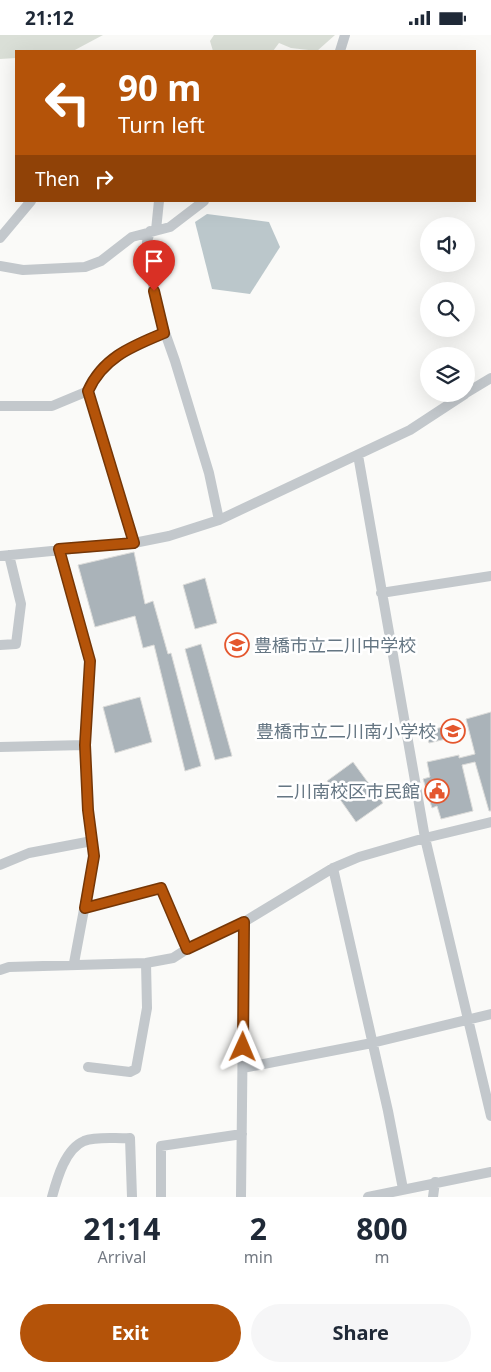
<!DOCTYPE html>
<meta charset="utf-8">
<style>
body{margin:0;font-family:"Noto Sans","Noto Sans JP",sans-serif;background:#f6f6f7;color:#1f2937;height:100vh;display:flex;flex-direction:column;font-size:19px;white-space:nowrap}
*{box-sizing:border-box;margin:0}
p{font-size:16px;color:#747a83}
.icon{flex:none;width:28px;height:28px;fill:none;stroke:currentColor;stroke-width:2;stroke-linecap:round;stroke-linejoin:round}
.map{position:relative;height:1162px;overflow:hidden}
.drawer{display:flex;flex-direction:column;background:#fff;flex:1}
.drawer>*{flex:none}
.banner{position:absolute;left:15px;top:15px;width:461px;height:152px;border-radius:0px;box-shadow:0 5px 20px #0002;background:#b45309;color:#fff;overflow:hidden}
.controls{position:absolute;left:420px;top:182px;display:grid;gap:10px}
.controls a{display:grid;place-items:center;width:55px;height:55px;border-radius:50%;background:#fff;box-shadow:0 5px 20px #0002;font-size:25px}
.pin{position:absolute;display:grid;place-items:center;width:42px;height:42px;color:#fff;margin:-51px -21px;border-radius:50% 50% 50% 0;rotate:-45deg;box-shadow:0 0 5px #0007}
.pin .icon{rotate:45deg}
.me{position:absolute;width:55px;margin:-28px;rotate:1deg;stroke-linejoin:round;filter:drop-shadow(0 0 4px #0008)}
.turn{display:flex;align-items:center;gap:18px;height:105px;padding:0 20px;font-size:22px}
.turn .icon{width:65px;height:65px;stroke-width:2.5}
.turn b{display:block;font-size:35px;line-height:42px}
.then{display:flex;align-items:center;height:48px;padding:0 20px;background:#0003;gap:10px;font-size:19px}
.eta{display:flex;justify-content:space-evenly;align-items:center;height:85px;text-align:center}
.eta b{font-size:30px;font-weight:700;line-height:35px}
.cta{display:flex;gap:10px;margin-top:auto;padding:10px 20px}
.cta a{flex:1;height:58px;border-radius:30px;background:#b45309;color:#fff;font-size:20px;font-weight:700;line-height:58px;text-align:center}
.cta a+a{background:#f6f6f7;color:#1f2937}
.status{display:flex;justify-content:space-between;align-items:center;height:35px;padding:0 25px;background:#fff;direction:ltr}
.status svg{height:14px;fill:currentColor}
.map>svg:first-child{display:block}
</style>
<div class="status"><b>21:12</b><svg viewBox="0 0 49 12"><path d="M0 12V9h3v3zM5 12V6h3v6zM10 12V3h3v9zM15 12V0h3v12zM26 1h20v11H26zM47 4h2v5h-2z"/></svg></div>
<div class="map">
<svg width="491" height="1162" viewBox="0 0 491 1162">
<rect width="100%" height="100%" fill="#fafaf8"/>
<path fill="#dadfd7" d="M 0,0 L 103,0 L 73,16 L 16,16 L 16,23 L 0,24 Z
M 214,0 L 335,0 L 317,16 L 291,13 L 279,8 L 273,16 L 213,16 L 210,6 Z"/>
<path fill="#bbc7cb" d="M 207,179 L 269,187 L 280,212 L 250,259 L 212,254 L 195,187 Z"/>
<path fill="#aab3b9" stroke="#dcdcda" d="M 134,517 L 145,569 L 153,566 L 168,619 L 171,618 L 201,731 L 185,736 L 154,610 L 143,613 L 135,581 L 95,592 L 78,530 Z
M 205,543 L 217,588 L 195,594 L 183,550 Z
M 201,609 L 232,721 L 215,725 L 185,614 Z
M 140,662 L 152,707 L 115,718 L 103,672 Z
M 491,677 L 491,776 L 489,776 L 475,727 L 462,730 L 473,776 L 441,784 L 437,771 L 432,773 L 423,744 L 430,742 L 427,727 L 459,720 L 459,723 L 475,719 L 466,684 Z
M 447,691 L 450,703 L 429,708 L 426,696 Z
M 353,727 L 383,768 L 356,787 L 327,746 Z"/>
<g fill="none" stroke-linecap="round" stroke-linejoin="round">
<path stroke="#c3c8cc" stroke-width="10" d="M 340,16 L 345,0
M 156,195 L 159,166
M 150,196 L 147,207 L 148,217 L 157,275 L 175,326 L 209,438 L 219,485
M 0,203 L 31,166
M 0,231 L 23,235 L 85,232 L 101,226 L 132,202 L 170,192 L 204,166
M 88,356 L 134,508
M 466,358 L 491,343
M 0,371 L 52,371 L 88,356 C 102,322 133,312 164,298
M 358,420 L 425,803 L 491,1081
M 59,514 L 90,626 L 85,710 L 88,775 L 94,821 L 74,928
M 0,521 L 134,508 L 169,501 L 219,485 L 410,395 L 465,359
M 381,558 L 491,541
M 0,610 L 16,609 L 21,569 L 9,520
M 0,712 L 85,710
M 0,830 L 29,818 L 92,806
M 333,833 L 388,1076 L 403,1154
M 85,873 L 161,853 L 187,914
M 0,935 L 9,932 L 146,928 L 173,923 L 187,914 L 244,887 L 333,833 L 359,822 L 425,803 L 491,787
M 88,1032 L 130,1037 L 136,1034 L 147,973 L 146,928
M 243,1033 L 372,1008 L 491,979
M 52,1162 C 57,1144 65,1114 84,1106 C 97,1101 117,1104 130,1103 L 132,1162
M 161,1162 L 161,1111 L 242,1099
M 241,1162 L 244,887
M 368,1162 L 491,1137
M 433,1162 L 435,1147"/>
</g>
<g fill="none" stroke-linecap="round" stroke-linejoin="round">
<g stroke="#753606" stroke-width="12">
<path id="route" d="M 154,256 L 164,298 C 133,311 103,322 88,356 L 134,508 L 59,514 L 90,626 L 85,710 L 88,775 L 94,821 L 85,873 L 161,853 L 187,914 L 244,887 L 243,1012"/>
</g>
<use href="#route" stroke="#b45309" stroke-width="9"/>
</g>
<defs>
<g id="school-ring" transform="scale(1.25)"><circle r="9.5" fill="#fff" stroke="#e4572e" stroke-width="1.5"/><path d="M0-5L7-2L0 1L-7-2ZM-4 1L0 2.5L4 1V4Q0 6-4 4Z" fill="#e4572e"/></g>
<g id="civic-ring" transform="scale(1.25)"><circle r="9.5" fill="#fff" stroke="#e4572e" stroke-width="1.5"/><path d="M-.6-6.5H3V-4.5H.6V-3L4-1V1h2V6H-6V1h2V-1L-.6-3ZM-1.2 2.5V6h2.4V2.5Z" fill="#e4572e"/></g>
</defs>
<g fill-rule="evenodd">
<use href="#school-ring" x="237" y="610"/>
<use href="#school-ring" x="453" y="696"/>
<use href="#civic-ring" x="437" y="756"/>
</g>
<g text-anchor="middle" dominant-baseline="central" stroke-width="5" stroke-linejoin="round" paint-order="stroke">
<g font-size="18" fill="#657683" stroke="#fff" text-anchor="end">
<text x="254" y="610" text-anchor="start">豊橋市立二川中学校</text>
<text x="436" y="696">豊橋市立二川南小学校</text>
<text x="420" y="756">二川南校区市民館</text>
</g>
</g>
</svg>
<div class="controls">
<a><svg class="icon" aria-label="sound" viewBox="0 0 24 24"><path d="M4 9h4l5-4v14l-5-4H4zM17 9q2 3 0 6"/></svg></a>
<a><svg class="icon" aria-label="search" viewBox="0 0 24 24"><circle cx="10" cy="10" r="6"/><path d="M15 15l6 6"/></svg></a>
<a><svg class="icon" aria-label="layers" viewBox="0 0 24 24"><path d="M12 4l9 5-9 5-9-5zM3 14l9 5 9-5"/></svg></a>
</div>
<div class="pin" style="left:154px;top:256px;background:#d93025"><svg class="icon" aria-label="arrive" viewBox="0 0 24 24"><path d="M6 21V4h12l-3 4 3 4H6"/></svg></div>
<svg class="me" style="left:243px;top:1012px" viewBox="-20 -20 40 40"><path d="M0-17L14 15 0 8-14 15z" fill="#b45309" stroke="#fff" stroke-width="4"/></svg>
<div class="banner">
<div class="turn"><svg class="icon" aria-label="left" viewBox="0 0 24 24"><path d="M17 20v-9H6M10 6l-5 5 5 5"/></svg><div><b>90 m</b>Turn left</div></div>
<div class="then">Then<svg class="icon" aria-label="right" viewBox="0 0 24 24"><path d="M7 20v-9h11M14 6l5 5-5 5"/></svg></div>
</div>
</div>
<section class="drawer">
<div class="eta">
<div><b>21:14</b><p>Arrival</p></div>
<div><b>2</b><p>min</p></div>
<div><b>800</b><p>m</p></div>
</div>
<div class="cta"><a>Exit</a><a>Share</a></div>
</section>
